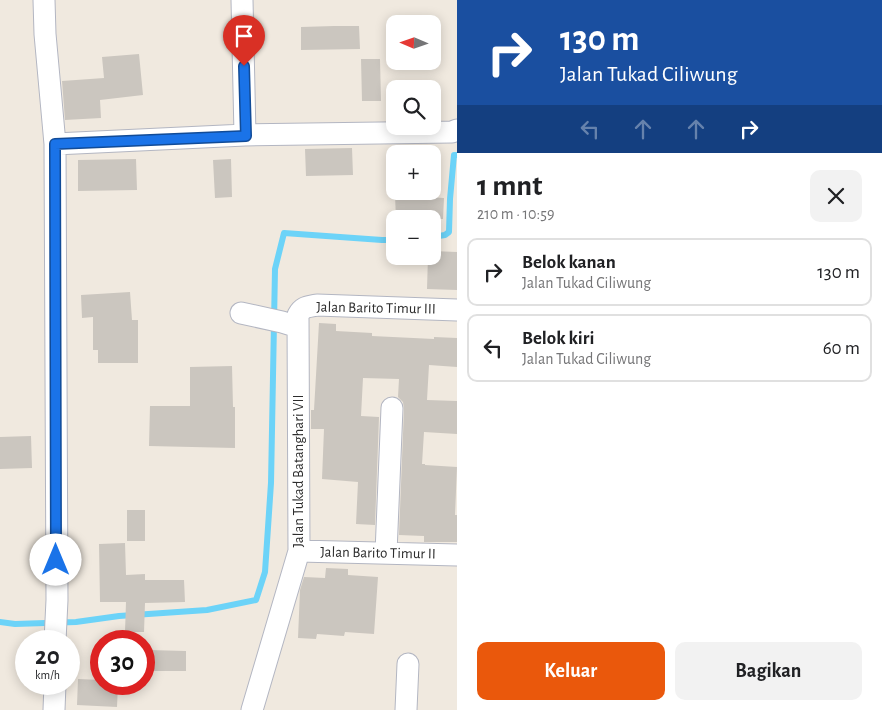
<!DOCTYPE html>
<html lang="id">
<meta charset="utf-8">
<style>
body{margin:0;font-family:"Alegreya Sans",sans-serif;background:#f2f2f2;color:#202124;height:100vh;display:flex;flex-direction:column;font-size:19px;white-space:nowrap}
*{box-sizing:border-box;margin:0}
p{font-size:16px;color:#757577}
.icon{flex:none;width:28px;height:28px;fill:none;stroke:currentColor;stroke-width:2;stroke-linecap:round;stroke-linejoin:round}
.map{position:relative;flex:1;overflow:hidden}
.panel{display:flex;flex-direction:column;background:#fff;width:425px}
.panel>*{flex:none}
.top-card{background:#1a4fa0;color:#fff;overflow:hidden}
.needle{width:32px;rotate:272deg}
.fabs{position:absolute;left:386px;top:15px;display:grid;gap:10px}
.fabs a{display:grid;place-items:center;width:55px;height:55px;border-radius:10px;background:#fff;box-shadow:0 2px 12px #0003;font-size:25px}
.speed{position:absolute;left:15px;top:630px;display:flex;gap:10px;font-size:25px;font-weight:700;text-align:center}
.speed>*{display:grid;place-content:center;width:65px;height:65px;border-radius:50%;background:#fff;box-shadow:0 2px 12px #0003;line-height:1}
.speed small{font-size:12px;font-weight:400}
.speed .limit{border:8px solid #d22;background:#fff;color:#111}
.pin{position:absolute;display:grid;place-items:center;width:42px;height:42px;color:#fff;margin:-51px -21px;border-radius:50% 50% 50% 0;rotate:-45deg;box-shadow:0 0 5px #0007}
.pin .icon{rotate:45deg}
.me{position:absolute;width:55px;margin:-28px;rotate:0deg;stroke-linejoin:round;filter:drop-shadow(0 0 4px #0008)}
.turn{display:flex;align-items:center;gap:18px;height:105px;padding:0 20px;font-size:22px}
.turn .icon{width:65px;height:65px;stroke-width:2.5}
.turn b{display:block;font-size:35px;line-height:42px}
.lanes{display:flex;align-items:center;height:48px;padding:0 20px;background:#0003;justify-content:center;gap:25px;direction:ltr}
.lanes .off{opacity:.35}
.round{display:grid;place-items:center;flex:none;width:52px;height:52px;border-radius:10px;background:#f2f2f2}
.summary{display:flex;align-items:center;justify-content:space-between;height:85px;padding:0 20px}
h1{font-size:30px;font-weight:700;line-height:38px}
.primary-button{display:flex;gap:10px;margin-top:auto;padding:10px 20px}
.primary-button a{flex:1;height:58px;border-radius:10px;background:#ea580c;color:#fff;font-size:20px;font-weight:700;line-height:58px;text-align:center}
.primary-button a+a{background:#f2f2f2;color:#202124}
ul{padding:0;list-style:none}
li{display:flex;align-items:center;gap:15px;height:68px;margin:0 10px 8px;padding:0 10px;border:2px solid #e0e0e0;border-radius:10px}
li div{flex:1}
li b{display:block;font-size:19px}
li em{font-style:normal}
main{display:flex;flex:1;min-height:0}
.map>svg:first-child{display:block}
</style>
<main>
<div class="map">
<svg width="457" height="710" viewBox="0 0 457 710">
<rect width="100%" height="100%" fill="#f0e9df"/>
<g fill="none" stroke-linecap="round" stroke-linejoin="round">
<path stroke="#6cd3f8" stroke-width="6" d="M 432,237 L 445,235 L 449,232 L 450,199 L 454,155 L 457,155
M 0,622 L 15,624 L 76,622 L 119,616 L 207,610 L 256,600 L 265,572 L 271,483 L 275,269 L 284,233 L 382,240 L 395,240"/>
</g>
<path fill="#cbc6bf" d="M 334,26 L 359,26 L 360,49 L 301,50 L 301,27 Z
M 139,54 L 143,95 L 100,100 L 101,118 L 65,120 L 62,81 L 104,78 L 102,57 Z
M 361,59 L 380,59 L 381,101 L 362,101 Z
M 352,148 L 353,175 L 306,176 L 305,149 Z
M 136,159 L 137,190 L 78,191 L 78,160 Z
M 231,159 L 232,197 L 215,198 L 213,160 Z
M 395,195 L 444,198 L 443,219 L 396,219 Z
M 432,251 L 457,252 L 457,290 L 427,289 L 428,256 L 432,256 Z
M 130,292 L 132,320 L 138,320 L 138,363 L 98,363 L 98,350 L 93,350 L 93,317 L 82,318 L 81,295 Z
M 319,323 L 336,324 L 336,331 L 372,333 L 372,336 L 434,339 L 434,337 L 457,338 L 457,367 L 429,365 L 427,400 L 457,401 L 457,434 L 424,432 L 422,464 L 425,464 L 425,465 L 457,467 L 455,515 L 457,515 L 457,542 L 424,542 L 424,536 L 399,535 L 404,409 L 403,402 L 398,397 L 399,379 L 363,378 L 361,416 L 379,417 L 375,525 L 356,524 L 358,482 L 322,479 L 324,429 L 311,429 L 311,410 L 314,410 Z
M 232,366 L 233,407 L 235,407 L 235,448 L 149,446 L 150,406 L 190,406 L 190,367 Z
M 31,436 L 32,468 L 0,469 L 0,437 Z
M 127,510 L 145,510 L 145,541 L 127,541 Z
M 125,543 L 126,575 L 145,574 L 145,580 L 184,580 L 185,602 L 145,603 L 144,632 L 125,632 L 126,602 L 100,602 L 99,544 Z
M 326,568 L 348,569 L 348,575 L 378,577 L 374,634 L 345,632 L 344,636 L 317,634 L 316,639 L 298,638 L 300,590 L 304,577 L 325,578 Z
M 148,650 L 186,651 L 186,671 L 148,671 Z
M 78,679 L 101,680 L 101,684 L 118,684 L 117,707 L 77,705 Z"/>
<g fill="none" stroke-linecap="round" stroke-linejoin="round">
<g stroke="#b3b6c2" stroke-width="23">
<path id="street" d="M 44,0 L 45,34 L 55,144 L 57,600 L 55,641
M 242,0 L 245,135
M 55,144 L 245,135 L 452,132 L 457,130
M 241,313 L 282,322 L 298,327
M 299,551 L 457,555
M 386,553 L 392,408
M 54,710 L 55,684
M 252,710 L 299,551 L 298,315 C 303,306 308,307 317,305 L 457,310
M 406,710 L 408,664"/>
</g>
<use href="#street" stroke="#fff" stroke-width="21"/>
</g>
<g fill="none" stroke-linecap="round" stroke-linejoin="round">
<g stroke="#114b97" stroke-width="12">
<path id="route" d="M 56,560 L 55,144 L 246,136 L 244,66"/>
</g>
<use href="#route" stroke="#1a73e8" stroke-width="9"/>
</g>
<g text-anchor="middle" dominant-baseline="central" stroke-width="5" stroke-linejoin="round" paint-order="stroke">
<g font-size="15" fill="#2d2d2d" stroke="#fff">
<text transform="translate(376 308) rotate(1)">Jalan Barito Timur III</text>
<text transform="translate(298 471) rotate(-90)">Jalan Tukad Batanghari VII</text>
<text transform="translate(378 553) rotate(1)">Jalan Barito Timur II</text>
</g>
</g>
</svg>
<div class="fabs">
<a><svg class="needle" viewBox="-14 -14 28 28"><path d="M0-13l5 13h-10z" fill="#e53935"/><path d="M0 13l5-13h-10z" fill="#757577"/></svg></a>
<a><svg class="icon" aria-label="search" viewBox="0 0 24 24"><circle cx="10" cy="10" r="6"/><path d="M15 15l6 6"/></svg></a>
<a>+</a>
<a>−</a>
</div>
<div class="speed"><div>20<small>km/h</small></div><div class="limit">30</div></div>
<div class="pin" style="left:244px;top:66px;background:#d93025"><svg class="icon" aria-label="arrive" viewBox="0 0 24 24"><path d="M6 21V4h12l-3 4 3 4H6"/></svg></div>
<svg class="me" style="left:56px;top:560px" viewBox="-20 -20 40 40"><circle r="19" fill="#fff"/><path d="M0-13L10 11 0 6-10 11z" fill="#1a73e8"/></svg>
</div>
<section class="panel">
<div class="top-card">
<div class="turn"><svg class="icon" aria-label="right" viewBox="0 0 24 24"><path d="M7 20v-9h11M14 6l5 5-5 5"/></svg><div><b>130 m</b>Jalan Tukad Ciliwung</div></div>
<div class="lanes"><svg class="icon off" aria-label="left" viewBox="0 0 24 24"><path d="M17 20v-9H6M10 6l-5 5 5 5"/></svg><svg class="icon off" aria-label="ahead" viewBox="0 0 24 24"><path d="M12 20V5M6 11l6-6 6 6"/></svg><svg class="icon off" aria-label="ahead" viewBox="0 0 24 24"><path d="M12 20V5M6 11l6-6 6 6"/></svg><svg class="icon" aria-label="right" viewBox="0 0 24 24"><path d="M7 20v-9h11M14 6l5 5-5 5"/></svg></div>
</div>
<div class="summary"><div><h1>1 mnt</h1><p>210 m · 10:59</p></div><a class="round"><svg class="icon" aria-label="close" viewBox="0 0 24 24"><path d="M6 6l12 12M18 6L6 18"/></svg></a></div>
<ul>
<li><svg class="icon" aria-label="right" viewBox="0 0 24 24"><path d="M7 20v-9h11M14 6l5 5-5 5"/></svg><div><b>Belok kanan</b><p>Jalan Tukad Ciliwung</p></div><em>130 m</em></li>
<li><svg class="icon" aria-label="left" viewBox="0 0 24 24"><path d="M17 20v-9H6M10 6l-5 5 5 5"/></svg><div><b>Belok kiri</b><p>Jalan Tukad Ciliwung</p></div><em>60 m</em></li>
</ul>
<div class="primary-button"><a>Keluar</a><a>Bagikan</a></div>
</section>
</main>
